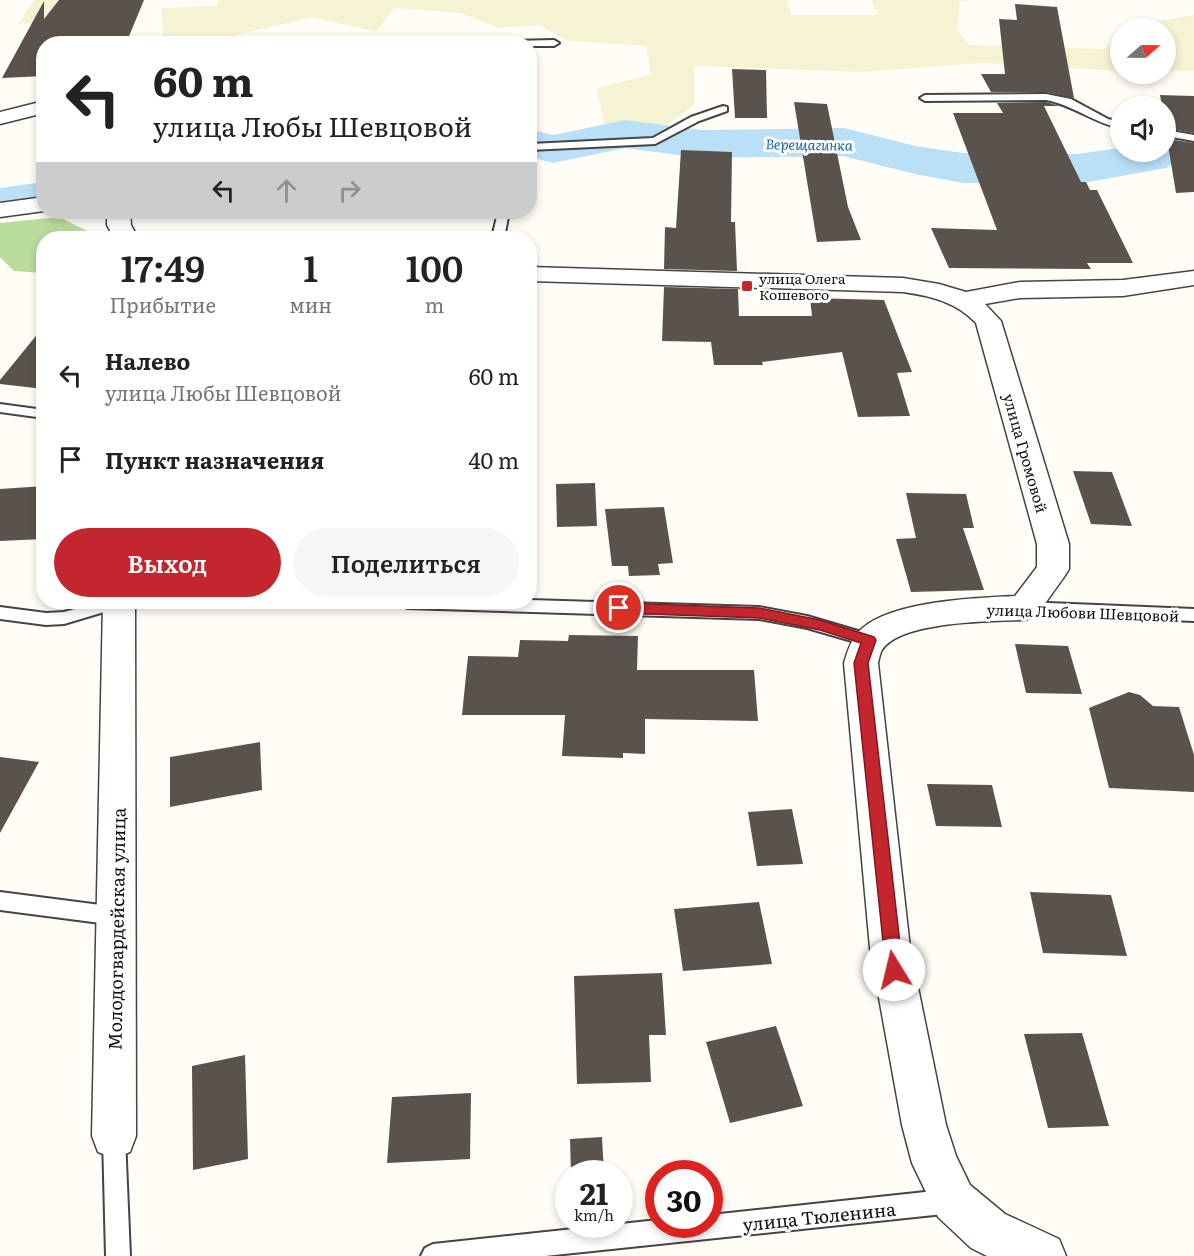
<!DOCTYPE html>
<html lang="ru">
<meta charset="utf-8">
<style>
body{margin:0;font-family:Literata,serif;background:#f6f6f6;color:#222;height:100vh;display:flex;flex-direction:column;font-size:22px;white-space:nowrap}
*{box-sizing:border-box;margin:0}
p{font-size:20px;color:#767676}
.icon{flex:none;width:33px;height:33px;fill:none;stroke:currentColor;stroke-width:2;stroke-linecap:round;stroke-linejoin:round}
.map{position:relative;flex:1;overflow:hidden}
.panel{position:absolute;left:36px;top:231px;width:501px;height:378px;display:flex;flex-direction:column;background:#fff;border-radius:24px;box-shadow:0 3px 9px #0003}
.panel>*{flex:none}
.hud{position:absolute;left:36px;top:36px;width:501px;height:183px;border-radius:24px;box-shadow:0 3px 9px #0003;background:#fff;color:#222;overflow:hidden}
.needle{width:39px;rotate:70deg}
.controls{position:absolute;left:1110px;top:18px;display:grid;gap:12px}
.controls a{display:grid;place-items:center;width:66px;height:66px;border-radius:50%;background:#fff;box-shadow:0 3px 9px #0003;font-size:30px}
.speed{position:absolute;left:555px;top:1160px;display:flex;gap:12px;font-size:30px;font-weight:700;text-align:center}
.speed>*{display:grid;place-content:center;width:78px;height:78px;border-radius:50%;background:#fff;box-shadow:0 3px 9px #0003;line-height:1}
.speed small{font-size:15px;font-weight:400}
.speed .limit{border:9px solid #d22;background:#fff;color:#111}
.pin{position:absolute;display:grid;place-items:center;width:51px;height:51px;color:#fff;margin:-26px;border:3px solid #fff;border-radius:50%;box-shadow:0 2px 6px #0007}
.me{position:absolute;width:66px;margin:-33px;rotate:351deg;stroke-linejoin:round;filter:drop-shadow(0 0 4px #0008)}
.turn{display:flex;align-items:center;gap:21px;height:126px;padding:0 18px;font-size:27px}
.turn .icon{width:78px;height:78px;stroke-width:2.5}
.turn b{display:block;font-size:42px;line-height:51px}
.lanes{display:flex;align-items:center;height:57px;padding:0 18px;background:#0003;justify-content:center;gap:30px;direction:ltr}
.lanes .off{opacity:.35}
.eta{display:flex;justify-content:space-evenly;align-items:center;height:102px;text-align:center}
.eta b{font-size:36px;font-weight:600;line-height:42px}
.button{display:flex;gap:12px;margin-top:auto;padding:12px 18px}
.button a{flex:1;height:69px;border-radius:36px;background:#c4262e;color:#fff;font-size:24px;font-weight:600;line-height:69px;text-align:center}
.button a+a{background:#f6f6f6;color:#222}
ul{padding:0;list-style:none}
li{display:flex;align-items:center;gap:18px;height:84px;padding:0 18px}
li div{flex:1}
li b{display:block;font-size:22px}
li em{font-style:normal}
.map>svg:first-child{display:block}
</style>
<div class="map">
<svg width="1194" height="1256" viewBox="0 0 1194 1256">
<rect width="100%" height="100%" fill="#fffdf5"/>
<path fill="#f6f3d4" d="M 34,0 L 78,0 L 117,24 L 18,24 Z
M 219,0 L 787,0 L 792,15 L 878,15 L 871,0 L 980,0 L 960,1 L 957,29 L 969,45 L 1104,49 L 1120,35 L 1120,71 L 983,63 L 862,72 L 694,66 L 694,105 L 664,127 L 605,125 L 596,88 L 651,75 L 646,46 L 568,41 L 539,25 L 498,28 L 461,13 L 394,8 L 376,32 L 313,17 L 236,35 L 224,43 L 163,43 L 162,8 L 216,6 Z
M 1194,15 L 1194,71 L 1166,71 L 1166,28 L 1132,28 L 1152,22 Z"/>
<path fill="#b9dc9c" d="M 59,217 L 101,238 L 44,238 L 43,273 L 14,271 L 0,257 L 0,223 Z"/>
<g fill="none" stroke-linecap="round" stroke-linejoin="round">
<path fill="#b9e0f7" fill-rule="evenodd" d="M 625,120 L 702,130 L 844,128 L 915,146 L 963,153 L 1077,154 L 1120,148 L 1120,152 L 1166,152 L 1166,140 L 1175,142 L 1182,152 L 1175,162 L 1166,168 L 1077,184 L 963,183 L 915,174 L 843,156 L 702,158 L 625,148 L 553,163 L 530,157 L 530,129 L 553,135 Z
M 44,182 L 44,212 L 46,212 L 0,218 L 0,188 Z"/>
</g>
<path fill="#5a524d" d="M 59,0 L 144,0 L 127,41 L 44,44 L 44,76 L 2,78 L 44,1 L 44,19 Z
M 1015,4 L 1057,7 L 1074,98 L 1046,92 L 991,92 L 981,74 L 1005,74 L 999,19 L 1017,20 Z
M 732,69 L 766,70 L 767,118 L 735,118 Z
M 1160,95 L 1194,96 L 1194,133 L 1166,128 L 1166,106 L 1162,106 Z
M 794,102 L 827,104 L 848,207 L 861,240 L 817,242 Z
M 1046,102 L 1059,106 L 1044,106 L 1081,182 L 1086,182 L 1090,190 L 1097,190 L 1133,263 L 1087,263 L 1091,269 L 949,268 L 931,228 L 997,230 L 953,113 L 1003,113 L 997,103 Z
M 1167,139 L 1194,143 L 1194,192 L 1176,193 Z
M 681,150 L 732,152 L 731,222 L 735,222 L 737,271 L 664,269 L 665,227 L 676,228 Z
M 664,287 L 738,289 L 739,316 L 812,316 L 810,298 L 884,300 L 912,372 L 897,373 L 910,416 L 858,417 L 842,352 L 762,362 L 763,365 L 714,365 L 711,342 L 662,341 Z
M 44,326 L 44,389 L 0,384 L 0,380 Z
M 1073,471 L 1112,472 L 1132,526 L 1091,524 Z
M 595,483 L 597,526 L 557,527 L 556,484 Z
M 44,486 L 44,539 L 0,541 L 0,489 Z
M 906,493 L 966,494 L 974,528 L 963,528 L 984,590 L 911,592 L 896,539 L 916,538 Z
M 664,507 L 673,563 L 658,564 L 660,575 L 629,576 L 628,566 L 612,566 L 605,509 Z
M 569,635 L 638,636 L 637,670 L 754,670 L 758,721 L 645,719 L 645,754 L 623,753 L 623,758 L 562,756 L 565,715 L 462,715 L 468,656 L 518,657 L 520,640 L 568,641 Z
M 1015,644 L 1068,646 L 1082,694 L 1026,693 Z
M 1129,692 L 1140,695 L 1153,706 L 1179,707 L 1194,755 L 1194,792 L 1109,788 L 1089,708 Z
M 260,742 L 262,790 L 170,807 L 170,757 Z
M 0,757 L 39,762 L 0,833 Z
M 927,784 L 992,785 L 1002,827 L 936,826 Z
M 792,809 L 803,864 L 757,866 L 748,812 Z
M 1030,892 L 1111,895 L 1127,956 L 1043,953 Z
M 759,902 L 772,964 L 683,971 L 674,909 Z
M 662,973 L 666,1035 L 649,1035 L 651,1082 L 577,1084 L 574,976 Z
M 776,1026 L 803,1106 L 730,1123 L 706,1042 Z
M 1082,1033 L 1109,1126 L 1048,1128 L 1024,1034 Z
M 245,1055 L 248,1159 L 193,1170 L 192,1066 Z
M 471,1093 L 470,1159 L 387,1163 L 392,1097 Z
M 602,1137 L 604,1173 L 571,1173 L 570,1139 Z"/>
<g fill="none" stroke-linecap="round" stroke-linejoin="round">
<g stroke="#444" stroke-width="4">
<path id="service" d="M 511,41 L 554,40 L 559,43 L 554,46 L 530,46 L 530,44 L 507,44 Z
M 1046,94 L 1071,99 L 1108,119 L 1120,122 L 1120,128 C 1094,123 1073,105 1046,100 L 925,101 L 920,98 L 925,95 Z
M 723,106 L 727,107 L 727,111 L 699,121 L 655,144 L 530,150 L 530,144 L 653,138 L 691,117 Z
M 1166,130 L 1194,135 L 1194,141 L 1166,136 Z
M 498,212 L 509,212 L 504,238 L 492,238 Z
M 0,404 L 44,410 L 44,418 L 0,412 Z
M 530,600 L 759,607 L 807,616 L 875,636 L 877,640 L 875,644 L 869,646 L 807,628 L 759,619 L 408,608 L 402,606 L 400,602 Z
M 100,602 L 126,602 L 124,606 L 64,624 L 46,625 L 0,619 L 0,607 L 46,613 L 64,612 Z
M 1024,602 L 1194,609 L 1194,621 L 1024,614 L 1018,612 L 1016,608 L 1018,604 Z
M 0,892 L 116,907 L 123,910 L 126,916 L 123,922 L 116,925 L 0,910 Z
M 114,1126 L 122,1129 L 125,1137 L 130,1256 L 106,1256 L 103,1137 L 106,1129 Z
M 953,1189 L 961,1193 L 965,1201 L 961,1209 L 953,1213 L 545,1256 L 421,1256 L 425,1248 L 433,1244 L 658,1220 L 658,1224 L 710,1224 L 710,1215 Z"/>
</g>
<g stroke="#444" stroke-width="3">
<path id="minor" d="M 44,101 L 44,113 L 0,124 L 0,112 Z
M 44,197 L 44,211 L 0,217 L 0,203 Z
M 107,212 L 130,212 L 131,225 L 138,238 L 114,238 L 107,225 Z
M 530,267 L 903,278 L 939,284 L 966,292 L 1020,282 L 1123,280 L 1194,271 L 1194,285 L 1123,296 L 1020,298 L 985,304 L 1001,321 L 1069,544 L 1069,569 L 1064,577 L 1036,616 L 1024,620 C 992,621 900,621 882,650 C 880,653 879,659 878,663 L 910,948 L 946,1125 L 956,1156 L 970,1185 L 1005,1214 L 1059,1239 L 1066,1256 L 987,1256 L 971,1248 L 938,1217 L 912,1163 L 902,1125 L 870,948 L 844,663 C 847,653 850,642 857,634 C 883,601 975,598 1015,596 L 1037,567 L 1037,544 L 976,323 C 956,302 931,296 903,292 L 530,281 Z
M 103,602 L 135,602 L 136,1136 L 130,1152 L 114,1158 L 98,1152 L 92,1136 Z"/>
</g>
<use href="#service" fill="#fff" fill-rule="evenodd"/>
<use href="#minor" fill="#fff" fill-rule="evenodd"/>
</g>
<path fill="#c4262e" stroke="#7f191e" stroke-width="1.5" d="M 619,603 L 759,608 L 820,620 L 874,637 L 876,640 L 868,663 L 903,970 L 900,976 L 894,978 L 888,976 L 886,970 L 854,663 L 861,643 L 820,630 L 759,618 L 619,613 L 612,608 Z"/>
<rect fill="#c4262e" stroke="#fff" stroke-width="2" x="741" y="280" width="12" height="12" rx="3"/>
<g text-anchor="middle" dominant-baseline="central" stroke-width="6" stroke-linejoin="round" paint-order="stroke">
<g font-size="14" font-style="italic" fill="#1768a6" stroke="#fff">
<text transform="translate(809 144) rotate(1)">Верещагинка</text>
</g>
<g font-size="14" fill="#111" stroke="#fff" text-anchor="start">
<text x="759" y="278">улица Олега<tspan x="759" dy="16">Кошевого</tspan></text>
</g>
<g font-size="15" fill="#111" stroke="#fff">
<text transform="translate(1026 453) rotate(74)">улица Громовой</text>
<text transform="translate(1083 612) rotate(2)">улица Любови Шевцовой</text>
</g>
<g font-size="18" fill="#111" stroke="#fff">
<text transform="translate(116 929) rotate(-89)">Молодогвардейская улица</text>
<text transform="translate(819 1216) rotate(-6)">улица Тюленина</text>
</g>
</g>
</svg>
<div class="controls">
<a><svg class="needle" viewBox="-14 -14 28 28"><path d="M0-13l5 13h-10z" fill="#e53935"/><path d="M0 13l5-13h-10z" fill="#767676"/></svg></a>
<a><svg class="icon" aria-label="sound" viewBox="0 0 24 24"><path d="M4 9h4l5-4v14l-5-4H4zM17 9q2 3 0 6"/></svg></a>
</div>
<div class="speed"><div>21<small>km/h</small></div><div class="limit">30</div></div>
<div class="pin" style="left:619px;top:608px;background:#d93025"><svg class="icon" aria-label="arrive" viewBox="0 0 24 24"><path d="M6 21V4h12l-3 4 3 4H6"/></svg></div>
<svg class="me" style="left:894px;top:970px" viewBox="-20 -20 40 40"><circle r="19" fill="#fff"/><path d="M0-13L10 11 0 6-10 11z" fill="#c4262e"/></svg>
<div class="hud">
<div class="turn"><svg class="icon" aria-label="left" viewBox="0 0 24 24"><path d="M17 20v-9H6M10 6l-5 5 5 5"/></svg><div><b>60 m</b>улица Любы Шевцовой</div></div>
<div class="lanes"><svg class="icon" aria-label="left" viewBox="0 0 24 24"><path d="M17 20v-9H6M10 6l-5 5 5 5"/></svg><svg class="icon off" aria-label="ahead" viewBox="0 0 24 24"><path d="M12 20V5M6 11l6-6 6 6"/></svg><svg class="icon off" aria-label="right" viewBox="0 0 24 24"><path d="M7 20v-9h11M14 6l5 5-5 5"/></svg></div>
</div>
<section class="panel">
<div class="eta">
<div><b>17:49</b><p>Прибытие</p></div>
<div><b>1</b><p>мин</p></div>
<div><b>100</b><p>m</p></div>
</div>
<ul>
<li><svg class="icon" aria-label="left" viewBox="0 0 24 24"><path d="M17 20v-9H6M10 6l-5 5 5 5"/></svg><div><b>Налево</b><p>улица Любы Шевцовой</p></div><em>60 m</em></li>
<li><svg class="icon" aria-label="arrive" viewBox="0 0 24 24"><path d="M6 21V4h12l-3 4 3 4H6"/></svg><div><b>Пункт назначения</b></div><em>40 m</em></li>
</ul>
<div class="button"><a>Выход</a><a>Поделиться</a></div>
</section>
</div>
